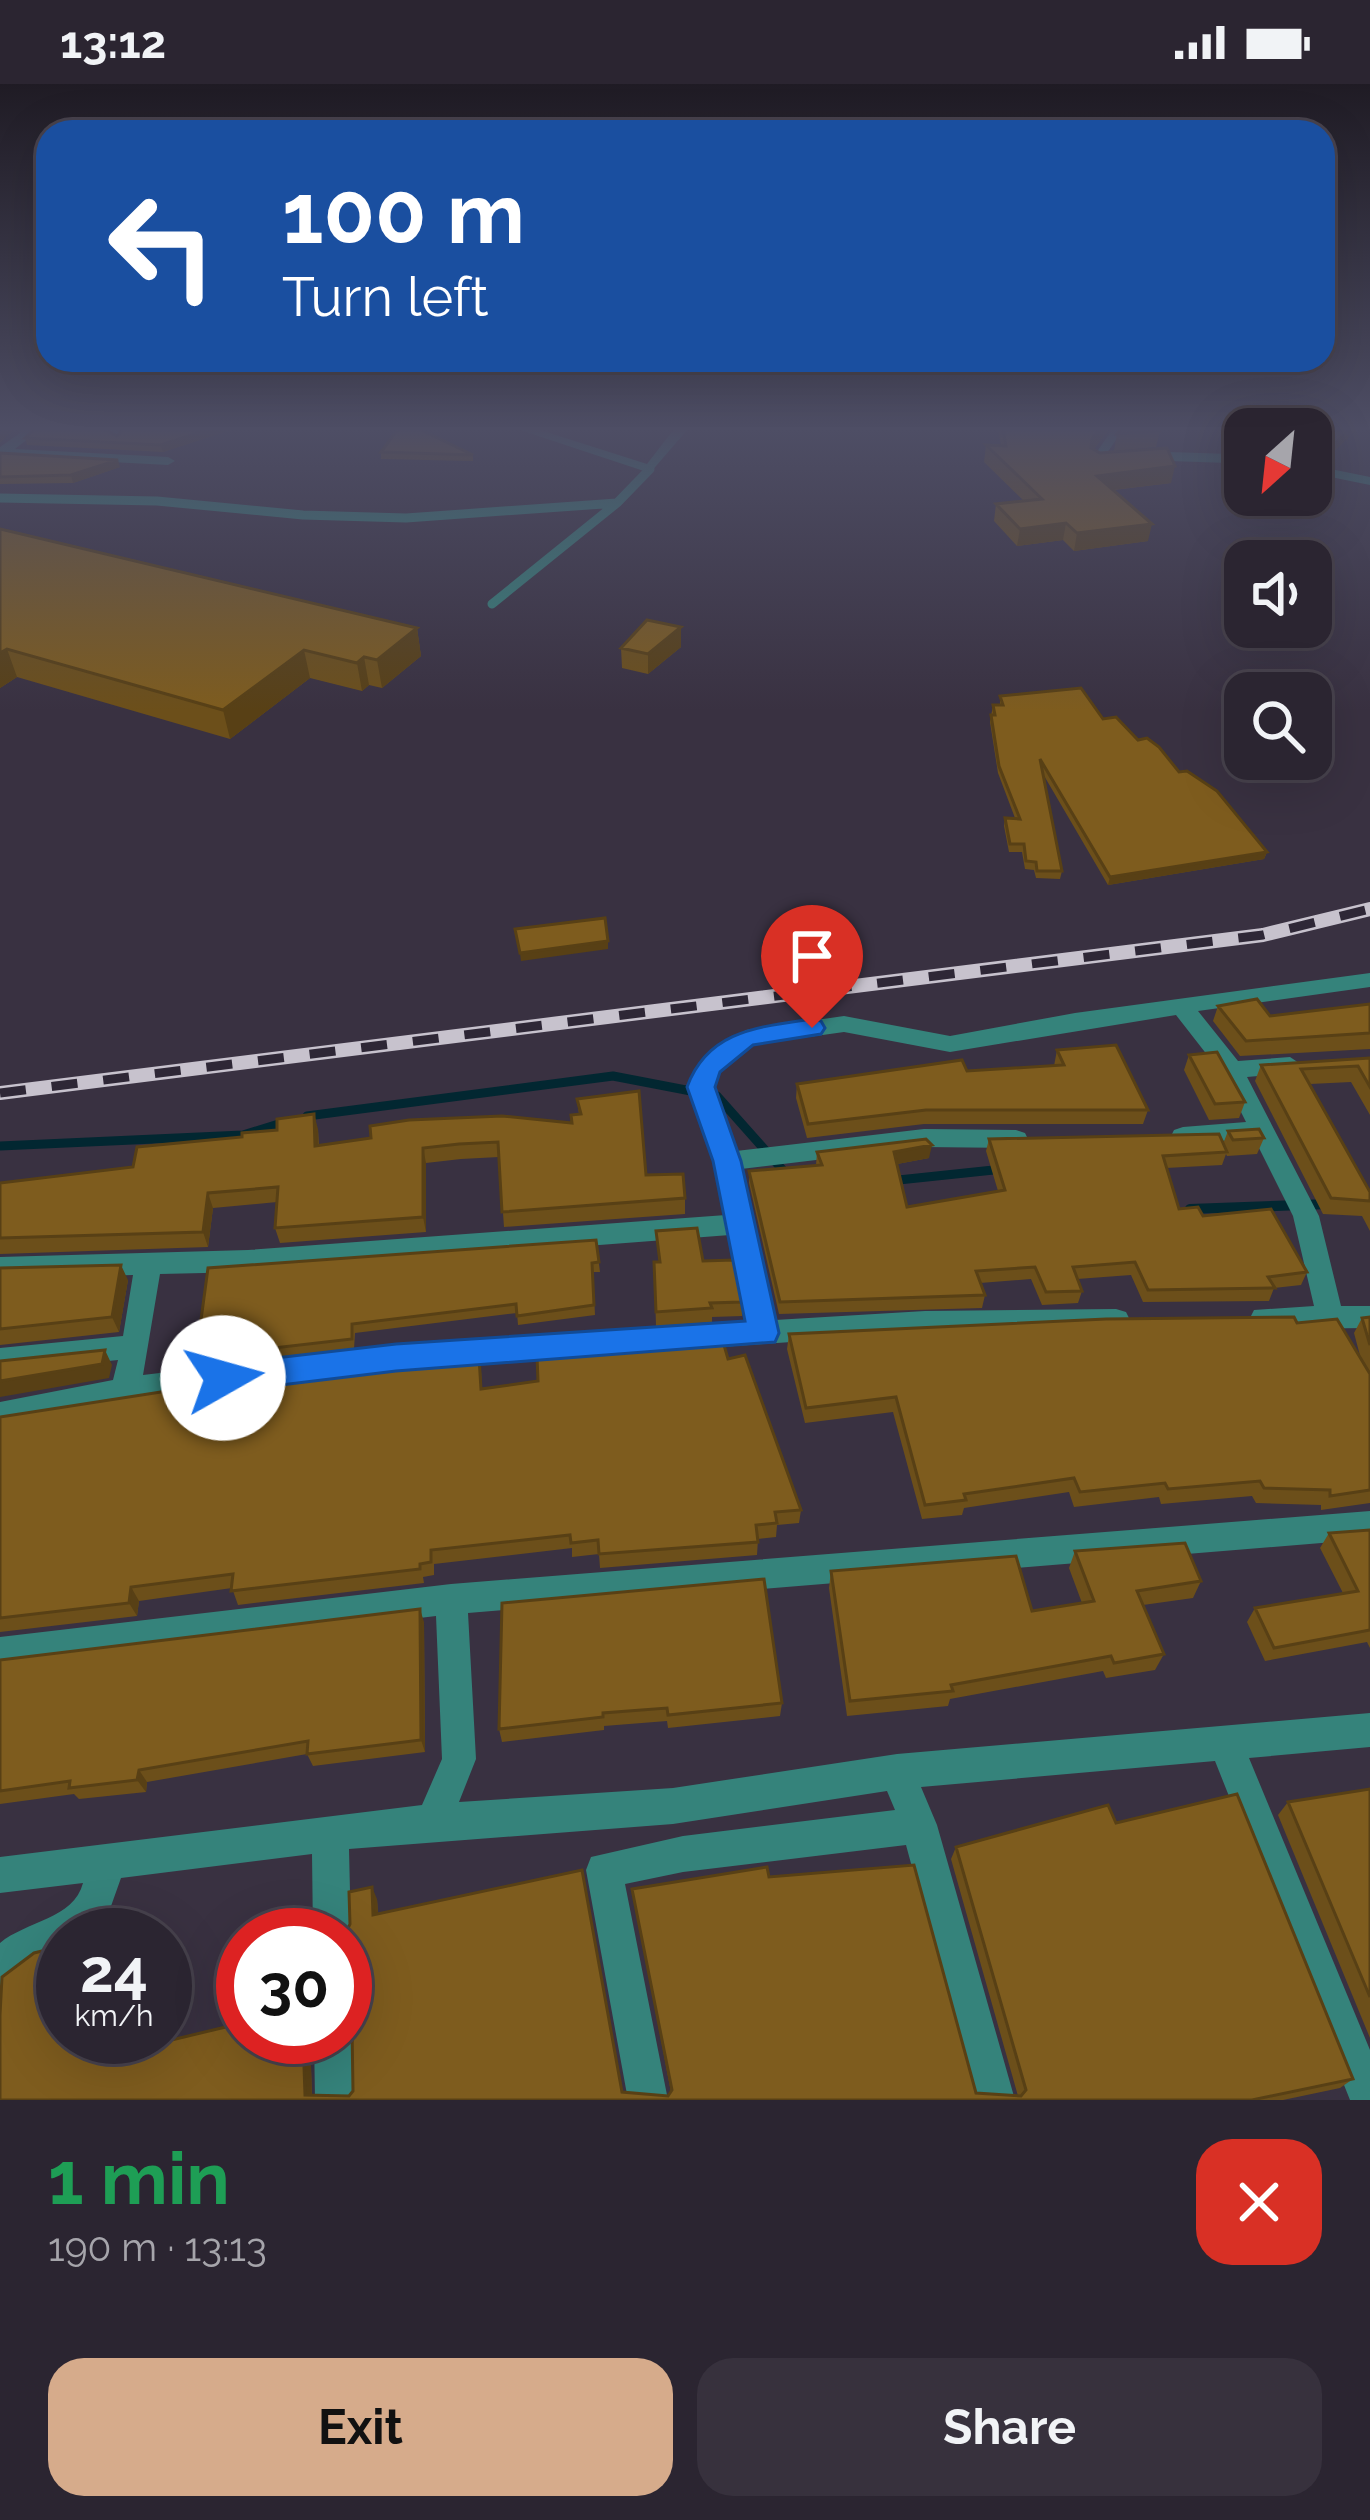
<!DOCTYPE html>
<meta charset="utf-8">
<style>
body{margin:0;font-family:Raleway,sans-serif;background:#37313d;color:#f1f3f6;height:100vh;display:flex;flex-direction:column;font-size:45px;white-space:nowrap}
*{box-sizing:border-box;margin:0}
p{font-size:39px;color:#a6a5ab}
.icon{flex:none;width:66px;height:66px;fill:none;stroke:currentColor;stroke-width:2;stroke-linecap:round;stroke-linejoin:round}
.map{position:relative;height:2016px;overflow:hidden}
.panel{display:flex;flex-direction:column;background:#2b2531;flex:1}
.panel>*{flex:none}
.guide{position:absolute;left:36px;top:36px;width:1299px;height:252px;border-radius:36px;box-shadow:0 12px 48px #0002,0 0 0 3px #47424d;background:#1a4fa0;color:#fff;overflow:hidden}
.needle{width:78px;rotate:207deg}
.fabs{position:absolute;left:1224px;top:324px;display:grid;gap:24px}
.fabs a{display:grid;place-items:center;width:108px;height:108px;border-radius:24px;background:#2b2531;box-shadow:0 12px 48px #0002,0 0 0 3px #47424d;font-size:60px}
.speed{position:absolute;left:36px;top:1824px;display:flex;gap:24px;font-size:60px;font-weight:700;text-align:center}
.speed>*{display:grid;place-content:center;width:156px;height:156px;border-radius:50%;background:#2b2531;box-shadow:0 12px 48px #0002,0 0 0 3px #47424d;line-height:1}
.speed small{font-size:30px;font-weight:400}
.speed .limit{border:18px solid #d22;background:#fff;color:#111}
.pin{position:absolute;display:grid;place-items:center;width:102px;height:102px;color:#fff;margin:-123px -51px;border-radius:50% 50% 50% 0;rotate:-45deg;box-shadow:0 0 12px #0007}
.pin .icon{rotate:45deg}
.me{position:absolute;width:132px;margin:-66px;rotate:83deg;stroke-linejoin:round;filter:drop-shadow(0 0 9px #0008)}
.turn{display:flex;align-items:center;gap:42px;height:252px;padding:0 48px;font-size:54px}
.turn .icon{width:156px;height:156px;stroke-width:2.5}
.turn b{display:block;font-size:84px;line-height:102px}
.round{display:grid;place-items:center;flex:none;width:126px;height:126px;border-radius:36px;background:#37313d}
.headline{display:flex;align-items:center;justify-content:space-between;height:204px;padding:0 48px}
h1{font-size:72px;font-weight:700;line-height:90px;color:#1e9e55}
.button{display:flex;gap:24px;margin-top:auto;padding:24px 48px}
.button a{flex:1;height:138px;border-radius:36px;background:#d6ab8b;color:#111;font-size:48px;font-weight:700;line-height:138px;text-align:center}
.button a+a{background:#37313d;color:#f1f3f6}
.status{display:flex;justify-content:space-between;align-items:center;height:84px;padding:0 60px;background:#2b2531;direction:ltr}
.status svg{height:33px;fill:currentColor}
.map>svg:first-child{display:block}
</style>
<div class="status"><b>13:12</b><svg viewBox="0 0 49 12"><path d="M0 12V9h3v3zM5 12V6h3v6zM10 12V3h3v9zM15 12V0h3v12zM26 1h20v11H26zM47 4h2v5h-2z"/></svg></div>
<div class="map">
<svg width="1370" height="2016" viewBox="0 0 1370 2016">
<rect width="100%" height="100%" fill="#393141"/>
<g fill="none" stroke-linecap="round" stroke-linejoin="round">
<path stroke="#022731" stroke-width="9" d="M 307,1032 L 613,992 L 717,1012 L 789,1093
M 0,1062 L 243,1051 L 285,1038
M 889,1097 L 1003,1085"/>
<path stroke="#022731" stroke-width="10" d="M 1190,1125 L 1329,1120"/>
<path stroke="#35837b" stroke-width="9" d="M 1154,372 L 1245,375
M 1102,377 L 1096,377 L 1118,345
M 0,414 L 157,417 L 303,431 L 406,434 L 617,419
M 492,520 L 617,419 L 650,385"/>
<path fill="#35837b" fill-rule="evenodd" d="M 20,345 L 32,345 L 34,350 L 15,365 L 168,373 L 175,377 L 168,381 L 0,372 L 0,363 L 20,349 Z
M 99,345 L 115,345 L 124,351 L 117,355 Z
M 517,345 L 537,345 L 647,380 L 674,345 L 688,345 L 650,389 Z
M 1311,381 L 1370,393 L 1370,401 L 1311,389 Z
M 1370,889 L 1370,903 L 1198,927 L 1238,977 L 1290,973 L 1302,981 L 1290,989 L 1247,993 L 1319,1132 L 1341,1222 L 1370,1222 L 1370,1244 L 1264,1245 L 1254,1242 L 1250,1234 L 1254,1226 L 1314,1222 L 1293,1132 L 1255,1056 L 1174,1058 L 1171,1052 L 1174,1046 L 1183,1043 L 1246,1038 L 1222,990 L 1176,931 L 950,968 L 844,948 L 752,961 L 718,988 L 713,1003 L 736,1067 L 924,1045 L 1016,1046 L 1025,1049 L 1028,1055 L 1025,1061 L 1016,1064 L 924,1063 L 741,1085 L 775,1236 L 925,1227 L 1116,1225 L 1126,1228 L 1130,1236 L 1126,1244 L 1116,1247 L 925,1249 L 396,1285 L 137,1316 L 0,1344 L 0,1318 L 113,1296 L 118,1276 L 0,1288 L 0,1264 L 123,1252 L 133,1191 L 0,1195 L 0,1173 L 248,1166 L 726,1131 L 714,1077 L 689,1003 L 700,978 L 746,946 L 844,932 L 950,952 L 1075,929 ZM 730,1151 L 748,1238 L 396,1261 L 143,1291 L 160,1190 L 248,1188 Z
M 1370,1427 L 1370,1455 L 468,1529 L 476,1675 L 459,1718 L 673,1704 L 897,1670 L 1370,1629 L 1370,1663 L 1249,1674 L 1370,1966 L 1370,2016 L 1350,2016 L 1215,1677 L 921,1703 L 937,1741 L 1015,2016 L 975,2016 L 906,1761 L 683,1788 L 625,1800 L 668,2016 L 628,2016 L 586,1786 L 591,1773 L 683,1752 L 895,1726 L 887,1707 L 673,1740 L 349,1765 L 351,1851 L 345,1865 L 345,1851 L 313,1851 L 312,1770 L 121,1794 L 105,1839 L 94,1851 L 63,1851 L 63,1865 C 37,1874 24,1896 0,1906 L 0,1859 C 26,1837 74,1835 83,1799 L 0,1809 L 0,1773 L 422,1721 L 442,1675 L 436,1532 L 0,1585 L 0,1553 L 451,1500 Z
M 345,1938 L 354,1953 L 355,2016 L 315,2016 L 314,1953 L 345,1953 Z"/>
<g stroke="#c7c2cd" stroke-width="14">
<path id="rail" d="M 0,1009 L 1263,851 L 1370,825"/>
</g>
<use href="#rail" stroke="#2e2736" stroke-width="9" stroke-dasharray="26" stroke-linecap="butt"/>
</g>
<path fill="#6c4f1a" d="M 122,345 L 233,345 L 163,368 L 27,361 L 25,354 L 117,352 L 123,346 Z
M 998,345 L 1109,345 L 1094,365 L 1171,399 L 1114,406 L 1148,457 L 1074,467 L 1063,456 L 1017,462 L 994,437 L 996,420 L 1024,417 L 984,378 L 986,361 L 1001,362 Z
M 1311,345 L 1357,345 L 1322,379 L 1311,378 Z
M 1160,347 L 1156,363 L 1114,367 L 1117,350 Z
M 381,368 L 473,371 L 473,377 L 381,375 Z
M 0,369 L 120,383 L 73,399 L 0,400 Z
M 0,445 L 417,544 L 421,572 L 382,604 L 369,601 L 362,607 L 310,594 L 230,655 L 17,593 L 0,604 Z
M 681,563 L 648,590 L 622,584 L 621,564 Z
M 1000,612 L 1103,635 L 1138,656 L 1179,688 L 1267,768 L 1264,775 L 1108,801 L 1043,690 L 1062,787 L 1060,795 L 1036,794 L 1034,786 L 1025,785 L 1022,768 L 1009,768 L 1004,742 L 1005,734 L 1015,734 L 998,689 L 990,638 L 993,621 L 1000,621 Z
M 1370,920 L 1370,965 L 1240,972 L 1213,937 L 1218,922 L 1270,932 Z
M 1057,966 L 1148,1026 L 1143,1040 L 924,1040 L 807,1054 L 796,1014 L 797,1000 L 1054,982 Z
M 1189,971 L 1245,1018 L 1239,1034 L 1209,1036 L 1184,986 Z
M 1370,974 L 1370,1031 L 1351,998 L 1310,1000 L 1370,1108 L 1370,1147 L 1362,1132 L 1323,1130 L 1255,997 L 1261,981 Z
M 577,1015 L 646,1091 L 685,1114 L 685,1130 L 504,1143 L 499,1073 L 461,1075 L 426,1079 L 426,1148 L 280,1159 L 275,1144 L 277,1118 L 213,1124 L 208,1163 L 0,1170 L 0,1099 L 133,1083 L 242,1053 L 318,1045 L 319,1062 L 572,1039 L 579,1030 Z
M 1228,1047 L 1264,1054 L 1257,1070 L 1227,1072 L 1226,1070 L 1222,1081 L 1166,1084 L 1179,1125 L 1203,1132 L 1307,1188 L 1301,1201 L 1274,1204 L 1269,1217 L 1143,1218 L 1131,1191 L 1077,1195 L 1082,1207 L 1078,1219 L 1042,1221 L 1031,1195 L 980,1199 L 985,1211 L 982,1224 L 779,1230 L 749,1099 L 749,1087 L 816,1081 L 817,1068 L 929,1074 L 897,1080 L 907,1123 L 998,1107 L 986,1067 L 989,1055 L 1223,1060 Z
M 656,1147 L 703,1177 L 742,1218 L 742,1232 L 712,1233 L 712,1238 L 656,1242 L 654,1178 L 659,1178 Z
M 596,1156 L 600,1188 L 593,1188 L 595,1231 L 518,1241 L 517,1229 L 355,1249 L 354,1265 L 200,1282 L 196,1273 Z
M 0,1184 L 128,1196 L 119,1248 L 0,1261 Z
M 1370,1233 L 1370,1419 L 1321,1426 L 1321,1421 L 1256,1419 L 1252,1412 L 1161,1420 L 1159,1413 L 1074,1423 L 1069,1408 L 964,1424 L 962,1431 L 922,1435 L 893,1328 L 805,1339 L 787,1265 L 789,1250 L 1297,1239 L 1362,1279 L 1354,1249 L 1362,1234 Z
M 728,1275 L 801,1426 L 799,1439 L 777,1441 L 776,1453 L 758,1455 L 757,1471 L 600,1484 L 599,1470 L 572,1473 L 572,1464 L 434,1480 L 434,1491 L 423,1493 L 424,1499 L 238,1521 L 232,1504 L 139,1517 L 137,1532 L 0,1548 L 0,1333 L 481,1287 L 482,1305 Z
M 1370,1446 L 1370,1564 L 1367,1558 L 1265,1577 L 1247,1538 L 1255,1524 L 1343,1509 L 1320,1464 L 1329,1449 Z
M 1075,1467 L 1201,1497 L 1193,1514 L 1143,1521 L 1164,1570 L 1155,1586 L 1106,1594 L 1103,1587 L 950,1615 L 948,1622 L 847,1632 L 829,1504 L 831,1487 L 1032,1527 L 1082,1519 L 1069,1484 Z
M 502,1519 L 782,1619 L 780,1632 L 668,1644 L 667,1637 L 604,1642 L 604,1646 L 502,1658 L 499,1645 Z
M 424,1538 L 425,1668 L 313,1682 L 307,1670 L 147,1698 L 146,1708 L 79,1715 L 74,1710 L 0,1720 L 0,1576 Z
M 1370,1705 L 1370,1954 L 1278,1731 L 1288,1718 Z
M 1116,1739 L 1353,1995 L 1340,2004 L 1283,2016 L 0,2016 L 63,1953 L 149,1953 L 148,1961 L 243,1953 L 310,1953 L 312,2011 L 349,2012 L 353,2007 L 352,1944 L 346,1934 L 345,1936 L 345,1851 L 377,1815 L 378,1830 L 622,2008 L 668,2012 L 671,2008 L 632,1805 L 769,1793 L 976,2009 L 1018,2012 L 951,1775 L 956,1763 Z"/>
<path fill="#584015" d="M 4,345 L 14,345 L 0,359 L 0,349 Z
M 210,345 L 233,345 L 163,368 L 161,361 Z
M 1100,345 L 1109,345 L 1089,372 L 1092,355 Z
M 1350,345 L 1357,345 L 1322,379 L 1325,369 Z
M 118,376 L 120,383 L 73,399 L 71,391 Z
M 1245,381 L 1245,391 L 1237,391 L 1240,382 Z
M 1175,382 L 1171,399 L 1094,408 L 1097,392 Z
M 1066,439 L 1063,456 L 1017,462 L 1020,445 Z
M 1152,440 L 1148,457 L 1074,467 L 1077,449 Z
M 681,543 L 681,563 L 648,590 L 648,570 Z
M 417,544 L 421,572 L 382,604 L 377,576 Z
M 7,565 L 17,593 L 0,604 L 0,569 Z
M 304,566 L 310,594 L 230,655 L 223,626 Z
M 364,573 L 369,601 L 362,607 L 357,579 Z
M 1267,768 L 1264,775 L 1108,801 L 1110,793 Z
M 608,857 L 608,865 L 521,877 L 520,869 Z
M 314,1030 L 318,1045 L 319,1077 L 315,1062 Z
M 932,1061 L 929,1074 L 892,1081 L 894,1068 Z
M 423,1064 L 426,1079 L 426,1148 L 423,1133 Z
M 208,1109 L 213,1124 L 208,1163 L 203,1148 Z
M 121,1181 L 128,1196 L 119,1248 L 112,1233 Z
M 105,1266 L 112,1281 L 109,1294 L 0,1313 L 0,1297 Z
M 131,1503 L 139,1517 L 137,1532 L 129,1519 Z
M 420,1525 L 424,1538 L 425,1668 L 421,1656 Z
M 139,1686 L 147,1698 L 146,1708 L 137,1696 Z
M 372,1803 L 377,1815 L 379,1842 L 373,1831 Z
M 138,1953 L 149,1953 L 148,1973 L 138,1964 Z
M 303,1953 L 310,1953 L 312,2016 L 305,2011 Z"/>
<path fill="#7e5c1e" stroke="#584015" stroke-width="3" d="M 35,345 L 104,345 L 117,352 L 124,345 L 210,345 L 161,361 L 25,354 Z
M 398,345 L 419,345 L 473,371 L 381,368 Z
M 1003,345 L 1100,345 L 1092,355 L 1091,364 L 1100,369 L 1167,364 L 1175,382 L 1097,392 L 1152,440 L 1077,449 L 1066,439 L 1020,445 L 996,420 L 1042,415 L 986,361 L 1006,362 Z
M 1121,345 L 1159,345 L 1160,347 L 1117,350 Z
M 1292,345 L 1350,345 L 1325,369 L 1311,368 L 1311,345 Z
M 0,369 L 118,376 L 71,391 L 0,393 Z
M 0,445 L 417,544 L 377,576 L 364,573 L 357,579 L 304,566 L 223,626 L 7,565 L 0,569 Z
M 647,536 L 681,543 L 648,570 L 621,564 Z
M 1081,604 L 1103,635 L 1116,633 L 1138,656 L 1147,654 L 1159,663 L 1179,688 L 1187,687 L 1217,707 L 1267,768 L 1110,793 L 1040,675 L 1062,787 L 1037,787 L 1036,778 L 1026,777 L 1024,760 L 1010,760 L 1005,734 L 1020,735 L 999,682 L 991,631 L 995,631 L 993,621 L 1003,621 L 1000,612 Z
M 605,834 L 608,857 L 520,869 L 515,845 Z
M 1257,915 L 1270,932 L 1370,920 L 1370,949 L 1246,957 L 1218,922 Z
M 1116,961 L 1148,1026 L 926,1026 L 808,1040 L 797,1000 L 962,976 L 967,987 L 1064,981 L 1057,966 Z
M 1217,968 L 1245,1018 L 1215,1020 L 1189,971 Z
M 1370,974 L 1370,1003 L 1358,982 L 1301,985 L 1370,1108 L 1370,1117 L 1331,1114 L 1261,981 Z
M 639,1007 L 646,1091 L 683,1090 L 685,1114 L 502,1128 L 498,1058 L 459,1060 L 423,1064 L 423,1133 L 275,1144 L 278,1103 L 208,1109 L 203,1148 L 0,1154 L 0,1099 L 133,1083 L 137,1063 L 242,1053 L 242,1049 L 277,1046 L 277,1035 L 314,1030 L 315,1062 L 371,1054 L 370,1042 L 409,1036 L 502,1032 L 572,1039 L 571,1031 L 581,1030 L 577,1015 Z
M 1259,1045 L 1264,1054 L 1233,1056 L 1228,1047 Z
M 1219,1050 L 1227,1068 L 1163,1072 L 1179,1125 L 1198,1123 L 1203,1132 L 1271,1125 L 1307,1188 L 1268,1193 L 1275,1204 L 1148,1206 L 1135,1178 L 1073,1183 L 1082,1207 L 1046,1208 L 1035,1183 L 976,1187 L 985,1211 L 780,1218 L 749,1087 L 822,1081 L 817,1068 L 926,1055 L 932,1061 L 894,1068 L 907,1123 L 1005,1106 L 989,1055 Z
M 697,1144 L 703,1177 L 734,1176 L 742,1218 L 710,1219 L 712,1224 L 656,1228 L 654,1178 L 660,1178 L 656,1147 Z
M 596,1156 L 599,1178 L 592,1179 L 594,1221 L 517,1232 L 516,1220 L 352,1240 L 352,1255 L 196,1273 L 208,1184 Z
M 121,1181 L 112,1233 L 0,1245 L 0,1184 Z
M 1294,1233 L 1297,1239 L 1337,1235 L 1370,1290 L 1370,1406 L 1330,1412 L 1330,1406 L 1264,1404 L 1260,1397 L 1168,1405 L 1165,1399 L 1080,1408 L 1074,1394 L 964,1410 L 966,1416 L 925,1421 L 896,1313 L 806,1324 L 789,1250 L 1106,1235 Z
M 1370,1233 L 1370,1261 L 1362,1234 Z
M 722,1254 L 728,1275 L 745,1271 L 801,1426 L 775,1428 L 777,1439 L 756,1441 L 758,1458 L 599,1470 L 598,1456 L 571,1459 L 570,1451 L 431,1466 L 431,1478 L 420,1480 L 420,1485 L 231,1507 L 233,1490 L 131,1503 L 129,1519 L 0,1534 L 0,1333 L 238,1296 L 479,1273 L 481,1305 L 538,1297 L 537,1272 Z
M 105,1266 L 102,1280 L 0,1297 L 0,1277 Z
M 1370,1446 L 1370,1546 L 1274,1564 L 1255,1524 L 1358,1507 L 1329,1449 Z
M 1185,1459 L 1201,1497 L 1137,1507 L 1164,1570 L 1114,1579 L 1111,1572 L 951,1601 L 953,1607 L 850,1617 L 831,1487 L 1016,1472 L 1032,1527 L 1094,1517 L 1075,1467 Z
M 764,1495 L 782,1619 L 668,1631 L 667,1624 L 603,1629 L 603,1633 L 499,1645 L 502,1519 Z
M 420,1525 L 421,1656 L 307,1670 L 308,1657 L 139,1686 L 137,1696 L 69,1704 L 70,1697 L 0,1707 L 0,1576 Z
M 1370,1705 L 1370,1913 L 1288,1718 Z
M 1237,1710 L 1353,1995 L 1252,2016 L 0,2016 L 0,1931 L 2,1893 L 34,1869 L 63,1862 L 63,1953 L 138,1953 L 138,1964 L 234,1941 L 234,1930 L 243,1928 L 243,1953 L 303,1953 L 305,2011 L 349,2012 L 353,2007 L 352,1943 L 345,1932 L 345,1851 L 350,1840 L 349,1808 L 372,1803 L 373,1831 L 582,1786 L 622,2008 L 668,2012 L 672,2006 L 632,1805 L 767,1783 L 769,1793 L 914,1781 L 976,2009 L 1021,2012 L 1026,2006 L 956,1763 L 1108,1721 L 1116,1739 Z
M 141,1844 L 141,1851 L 113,1851 Z"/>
<linearGradient id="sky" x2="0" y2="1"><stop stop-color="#1f1b24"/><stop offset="0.55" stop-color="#4e4e65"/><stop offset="1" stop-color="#4e4e65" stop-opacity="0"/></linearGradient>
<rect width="1370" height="627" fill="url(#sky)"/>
<path fill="#1a73e8" stroke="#114b97" stroke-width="3" d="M 812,935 L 821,937 L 825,944 L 821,950 L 753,961 L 720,988 L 715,1003 L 741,1077 L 779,1249 L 775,1258 L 396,1287 L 223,1308 L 211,1304 L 207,1294 L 211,1284 L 223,1280 L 396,1260 L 745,1237 L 713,1077 L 687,1003 C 708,946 759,943 812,935 Z"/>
</svg>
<div class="fabs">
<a><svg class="needle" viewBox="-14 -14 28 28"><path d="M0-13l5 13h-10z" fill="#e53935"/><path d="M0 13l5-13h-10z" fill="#a6a5ab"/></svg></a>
<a><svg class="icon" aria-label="sound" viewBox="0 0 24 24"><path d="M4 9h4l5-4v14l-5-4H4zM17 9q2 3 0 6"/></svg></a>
<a><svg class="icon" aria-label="search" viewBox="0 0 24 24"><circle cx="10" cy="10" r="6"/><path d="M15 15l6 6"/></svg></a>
</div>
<div class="speed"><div>24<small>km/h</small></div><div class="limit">30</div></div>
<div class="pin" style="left:812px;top:944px;background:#d93025"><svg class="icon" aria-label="arrive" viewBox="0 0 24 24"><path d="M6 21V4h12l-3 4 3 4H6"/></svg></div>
<svg class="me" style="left:223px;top:1294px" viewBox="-20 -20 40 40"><circle r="19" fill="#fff"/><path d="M0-13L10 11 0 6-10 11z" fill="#1a73e8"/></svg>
<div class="guide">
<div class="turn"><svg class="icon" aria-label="left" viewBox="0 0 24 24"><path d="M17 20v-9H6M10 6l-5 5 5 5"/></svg><div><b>100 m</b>Turn left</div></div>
</div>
</div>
<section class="panel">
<div class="headline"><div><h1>1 min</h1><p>190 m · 13:13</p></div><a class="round" style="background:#d93025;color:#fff"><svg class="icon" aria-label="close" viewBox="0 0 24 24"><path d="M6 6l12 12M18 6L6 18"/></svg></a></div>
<div class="button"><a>Exit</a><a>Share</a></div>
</section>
